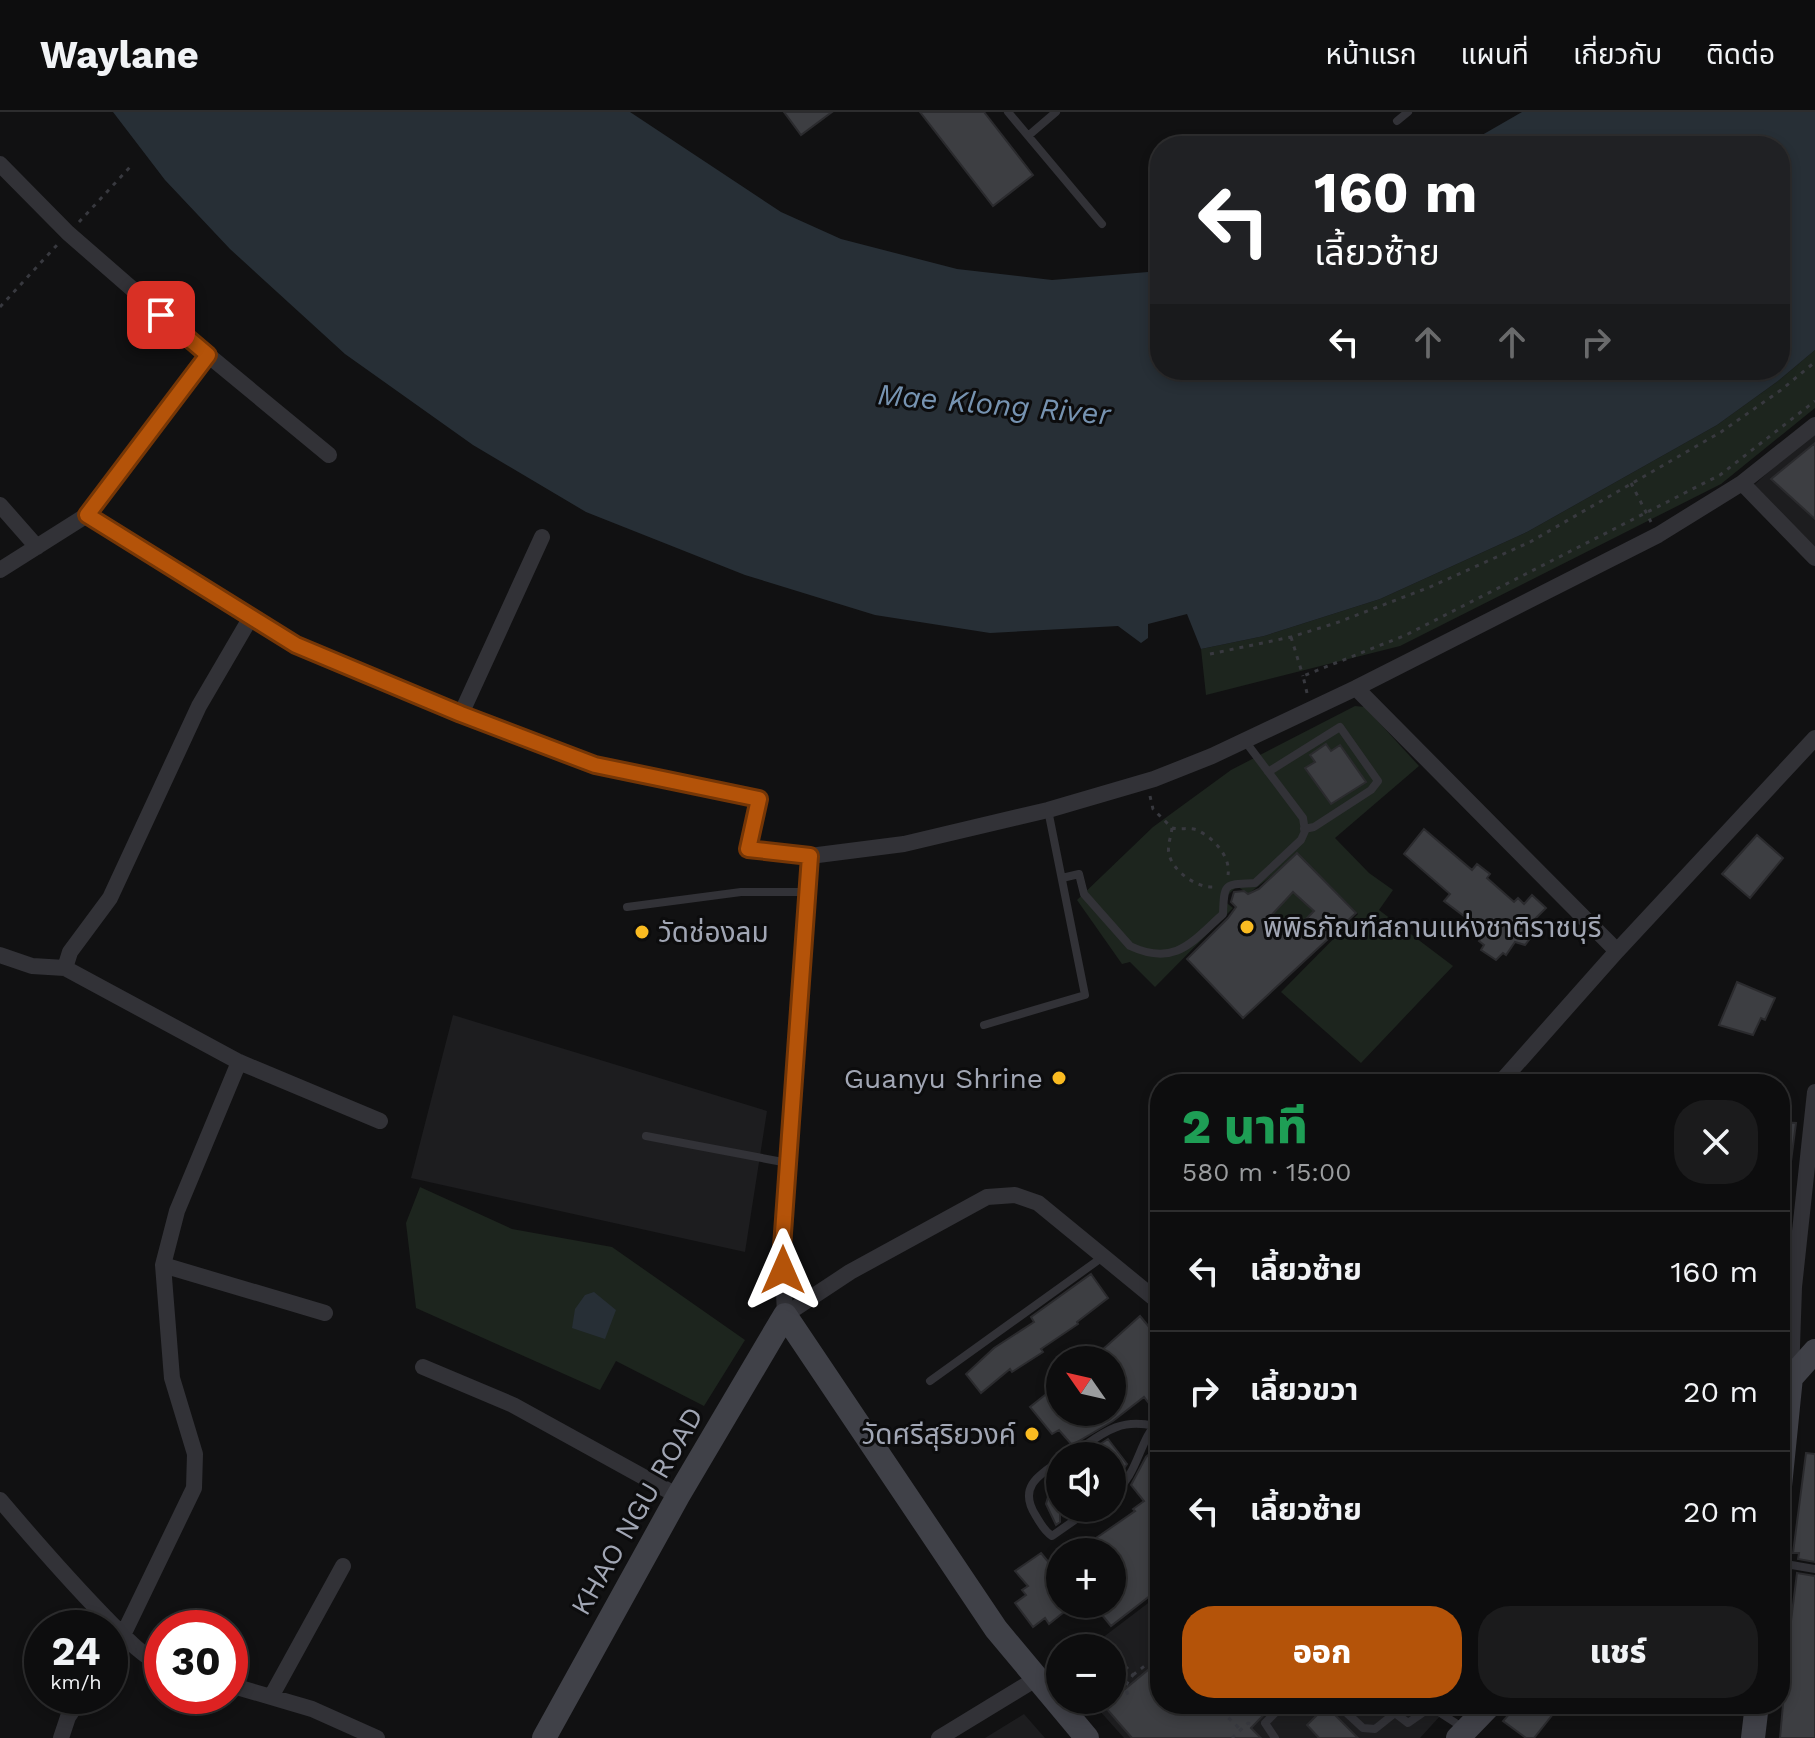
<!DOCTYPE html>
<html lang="th">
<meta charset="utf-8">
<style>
body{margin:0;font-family:"Work Sans","Noto Sans Thai",sans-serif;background:#1b1b1c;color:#f1f3f6;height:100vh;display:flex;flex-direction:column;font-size:30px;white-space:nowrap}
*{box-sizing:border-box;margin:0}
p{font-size:26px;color:#9a9c9e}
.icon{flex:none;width:44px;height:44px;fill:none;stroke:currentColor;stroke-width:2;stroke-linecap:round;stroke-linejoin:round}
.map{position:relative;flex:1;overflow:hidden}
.side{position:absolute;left:1150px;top:962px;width:640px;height:640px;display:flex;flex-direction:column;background:#0d0d0e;border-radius:32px;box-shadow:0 4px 12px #0003,0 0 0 2px #2d2d2e}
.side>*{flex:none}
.guide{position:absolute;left:1150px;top:24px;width:640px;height:244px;border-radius:32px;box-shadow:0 4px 12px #0003,0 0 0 2px #2d2d2e;background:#202124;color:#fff;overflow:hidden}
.needle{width:52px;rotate:304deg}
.fabs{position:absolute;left:1046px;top:1234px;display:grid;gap:16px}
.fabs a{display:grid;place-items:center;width:80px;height:80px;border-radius:50%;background:#0d0d0e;box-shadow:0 4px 12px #0003,0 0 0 2px #2d2d2e;font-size:40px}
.speed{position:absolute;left:24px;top:1498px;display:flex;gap:16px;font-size:40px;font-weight:700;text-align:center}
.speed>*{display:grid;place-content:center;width:104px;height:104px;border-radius:50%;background:#0d0d0e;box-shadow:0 4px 12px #0003,0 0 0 2px #2d2d2e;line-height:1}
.speed small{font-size:20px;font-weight:400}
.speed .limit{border:12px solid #d22;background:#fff;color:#111}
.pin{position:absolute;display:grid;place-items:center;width:68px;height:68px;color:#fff;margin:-34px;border-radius:16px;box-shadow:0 4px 12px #0006}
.me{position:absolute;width:88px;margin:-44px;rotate:0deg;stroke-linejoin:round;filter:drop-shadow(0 0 6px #0008)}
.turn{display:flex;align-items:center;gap:28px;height:168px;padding:0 32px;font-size:36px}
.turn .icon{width:104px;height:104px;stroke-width:2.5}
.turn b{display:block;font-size:56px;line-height:68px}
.lanes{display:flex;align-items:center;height:76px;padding:0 32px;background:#0003;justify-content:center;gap:40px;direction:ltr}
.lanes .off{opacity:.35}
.round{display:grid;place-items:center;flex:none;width:84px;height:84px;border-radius:32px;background:#1b1b1c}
.overview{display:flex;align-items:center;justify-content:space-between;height:136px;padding:0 32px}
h1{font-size:48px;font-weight:800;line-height:60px;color:#1e9e55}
.action{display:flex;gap:16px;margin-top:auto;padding:16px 32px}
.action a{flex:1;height:92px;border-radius:32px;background:#b45309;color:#fff;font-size:32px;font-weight:800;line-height:92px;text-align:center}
.action a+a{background:#1b1b1c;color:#f1f3f6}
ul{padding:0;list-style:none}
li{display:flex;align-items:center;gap:24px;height:120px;padding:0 32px;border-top:2px solid #2d2d2e}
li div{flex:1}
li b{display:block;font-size:30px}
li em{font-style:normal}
header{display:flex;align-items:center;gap:48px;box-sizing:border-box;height:112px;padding:0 40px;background:#0d0d0e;border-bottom:2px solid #2d2d2e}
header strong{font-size:38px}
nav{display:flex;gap:44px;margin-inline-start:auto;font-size:28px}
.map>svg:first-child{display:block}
</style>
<header>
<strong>Waylane</strong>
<nav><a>หน้าแรก</a><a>แผนที่</a><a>เกี่ยวกับ</a><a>ติดต่อ</a></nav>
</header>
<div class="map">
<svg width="1815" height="1626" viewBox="0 0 1815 1626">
<rect width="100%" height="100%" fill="#111112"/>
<path fill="#1d1d1f" d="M 1815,318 L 1815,438 L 1753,374 Z
M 453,903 L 767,999 L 745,1140 L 411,1066 Z
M 1160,1482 L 1160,1592 L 1451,1592 L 1420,1626 L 1124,1626 L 1090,1588 L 1112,1588 L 1112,1536 L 1089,1536 Z
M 1024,1602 L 1045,1626 L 985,1626 Z"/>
<path fill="#1d251e" d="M 1815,238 L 1815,296 L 1721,372 L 1400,534 L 1206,583 L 1201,537 L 1264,524 L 1380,487 L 1527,420 L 1717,313 L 1778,269 Z
M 1355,594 L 1365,595 L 1419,654 L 1335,726 L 1369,761 L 1393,778 L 1379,798 L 1453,854 L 1361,951 L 1281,880 L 1358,802 L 1299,743 L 1248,782 L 1237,774 L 1223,788 L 1233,796 L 1155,875 L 1130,850 L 1122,852 L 1077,788 L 1153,715 L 1231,658 Z
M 1293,780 L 1314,799 L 1287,826 L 1268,807 Z
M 420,1075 L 512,1117 L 612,1135 L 745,1228 L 704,1294 L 616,1249 L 600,1278 L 416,1196 L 406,1111 Z"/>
<path fill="#272f36" d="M 113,0 L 630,0 L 781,100 L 841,127 L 957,157 L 1052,168 L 1160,159 L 1160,258 L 1780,258 L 1780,34 L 1463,34 L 1522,0 L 1815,0 L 1815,238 L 1778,269 L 1717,313 L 1527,420 L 1380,487 L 1264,524 L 1201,537 L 1187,502 L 1148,512 L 1148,526 L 1141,531 L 1118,514 L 990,521 L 875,503 L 745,463 L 586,400 L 473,333 L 345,242 L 230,137 L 165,68 Z
M 594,1180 L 616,1198 L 605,1227 L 572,1216 L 575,1197 L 585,1183 Z"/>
<path fill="#3d3e42" stroke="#2b2b2e" stroke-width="2" fill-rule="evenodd" d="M 784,0 L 832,0 L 801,23 Z
M 920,0 L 984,0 L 1033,63 L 993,94 Z
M 1815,331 L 1815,407 L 1771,367 Z
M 1326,632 L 1331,639 L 1340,633 L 1366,670 L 1331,692 L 1305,656 L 1315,650 L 1310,643 Z
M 1424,717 L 1472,758 L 1477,752 L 1490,762 L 1487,766 L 1514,790 L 1518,786 L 1524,792 L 1532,783 L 1546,796 L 1530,812 L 1535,815 L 1535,820 L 1525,833 L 1515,830 L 1506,843 L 1503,841 L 1496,848 L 1481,838 L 1484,833 L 1479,829 L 1485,820 L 1444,789 L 1450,782 L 1404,742 Z
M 1757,723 L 1783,746 L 1750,786 L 1722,762 Z
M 1297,741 L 1356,801 L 1243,906 L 1187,847 L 1228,806 L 1236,795 L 1231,790 L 1234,780 L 1244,779 L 1248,782 L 1259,777 ZM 1293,780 L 1314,799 L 1287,826 L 1268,807 Z
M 1737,870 L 1775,886 L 1765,908 L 1761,906 L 1753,923 L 1719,913 Z
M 1780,1010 L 1796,1011 L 1789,1065 L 1780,1065 Z
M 1091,1162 L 1108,1186 L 1077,1210 L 1078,1212 L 1041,1237 L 1043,1240 L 1012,1260 L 1010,1257 L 981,1281 L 966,1262 L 994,1236 L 1034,1210 L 1031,1205 Z
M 1140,1204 L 1160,1228 L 1160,1281 L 1148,1290 L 1144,1285 L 1113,1309 L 1072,1333 L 1059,1318 L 1052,1322 L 1030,1295 L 1060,1271 L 1060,1300 L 1112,1300 L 1112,1248 L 1091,1248 Z
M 1108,1327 L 1127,1352 L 1112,1373 L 1112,1344 L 1082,1344 Z
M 1160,1333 L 1160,1476 L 1111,1514 L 1093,1492 L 1112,1492 L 1112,1440 L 1076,1440 L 1135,1399 L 1133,1397 L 1144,1389 L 1131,1373 L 1146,1345 Z
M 1806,1341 L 1815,1342 L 1815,1450 L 1798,1447 L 1799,1441 L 1793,1441 Z
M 1060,1374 L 1060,1410 L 1056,1413 L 1046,1392 L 1048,1385 Z
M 1041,1441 L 1050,1452 L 1060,1444 L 1060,1492 L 1074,1492 L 1049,1512 L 1045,1506 L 1033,1515 L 1015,1491 L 1026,1483 L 1022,1478 L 1028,1474 L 1015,1459 Z
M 1797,1461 L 1815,1464 L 1815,1626 L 1780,1626 L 1784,1581 L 1782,1581 Z
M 1160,1548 L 1160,1592 L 1274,1592 L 1251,1616 L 1261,1626 L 1132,1626 L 1099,1588 L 1112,1588 L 1112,1560 L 1125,1577 Z
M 1518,1592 L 1561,1592 L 1534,1626 L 1526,1626 L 1503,1609 Z
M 1326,1594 L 1358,1626 L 1319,1626 L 1307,1613 Z"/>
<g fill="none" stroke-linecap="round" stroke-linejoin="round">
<path stroke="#38393f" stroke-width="3" stroke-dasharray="4 6" stroke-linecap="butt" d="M 79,110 L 130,55
M 0,195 L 57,133
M 1631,371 L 1651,410
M 1291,525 L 1303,564
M 1210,542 L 1291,525 L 1336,511 L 1430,475 L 1530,430 L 1721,320 L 1781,278 L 1815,250
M 1307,581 L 1303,564 L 1406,523 L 1720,363 L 1815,289
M 1150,684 L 1153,697 L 1172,716 C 1180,718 1189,715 1197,718 C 1214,726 1231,745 1228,763
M 1172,716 C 1171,725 1167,734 1169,742 C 1173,760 1197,776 1214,775
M 1101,1536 L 1109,1536
M 1112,1539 L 1133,1563 C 1125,1573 1123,1576 1131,1587
M 1133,1563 L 1160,1542
M 1214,1592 L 1240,1617
M 1184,1603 L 1198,1592
M 1232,1626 L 1248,1611 L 1253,1613"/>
<path stroke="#323237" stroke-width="8" d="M 1008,0 L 1102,112
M 1397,9 L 1408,0
M 1028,24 L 1056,0
M 1268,660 L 1340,615 L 1378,669 L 1371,678 L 1314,715 L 1304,717
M 1062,766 L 1079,762 L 1084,782 L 1130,834 C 1175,855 1192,830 1223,802 C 1224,769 1225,773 1255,771 L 1301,728 L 1305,719 L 1303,706 L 1245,629
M 627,795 L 741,780 L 807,780
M 984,913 L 1085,883 L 1048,698
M 646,1024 L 788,1051
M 930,1269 L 1104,1144
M 1069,1344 C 1099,1325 1116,1305 1154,1314
M 1060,1349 C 1037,1364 1018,1376 1036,1404 C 1041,1412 1044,1419 1052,1424 L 1092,1396
M 1112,1382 C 1140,1362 1137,1330 1160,1307
M 1780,1451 L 1815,1457
M 1337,1592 L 1363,1616 L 1375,1617 L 1395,1601 L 1408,1611 L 1431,1595 L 1465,1617
M 1275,1626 L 1265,1611 L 1284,1592"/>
<path stroke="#323237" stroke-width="16" d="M 0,52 L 68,121 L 208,243 L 87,403 L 296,533 L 461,602 L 595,653 L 759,687 L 748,737 L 810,744 L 904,732 L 1048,698 L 1154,667 L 1212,644 L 1356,576 L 1658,423 L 1742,371 L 1815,313
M 208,243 L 329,343
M 1742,371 L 1815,446
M 0,393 L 37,435
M 0,458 L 87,403
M 1356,576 L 1617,839
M 461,602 L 542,425
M 0,843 L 32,854 L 65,856 L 239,950 L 380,1009
M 65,856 L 70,840 L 110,786 L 199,594 L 251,505
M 1499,972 L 1617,839 L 1815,626
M 163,1153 L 325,1201
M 785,1203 L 782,1135 L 810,744
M 785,1203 L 850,1160 L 987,1085 L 1015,1083 L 1038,1091 L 1160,1191
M 423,1255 L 513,1293 L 678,1384
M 1791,1265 L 1794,1175 L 1815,980
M 0,1388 C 34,1428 68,1467 105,1505 C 122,1522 140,1543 162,1553
M 110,1542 L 123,1523 L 194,1376 L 195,1342 L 172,1266 L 163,1153 L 177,1099 L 239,950
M 230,1573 L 312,1597 L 377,1626
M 272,1583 L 343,1454
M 61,1626 L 68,1605 L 82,1584
M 939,1626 L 1036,1567"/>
<path stroke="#404148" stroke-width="24" d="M 1782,1276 L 1815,1239
M 1780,1374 L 1791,1265
M 544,1626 L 678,1384 L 785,1203 L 996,1517 L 1087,1626
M 1458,1626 L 1491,1592
M 1753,1626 L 1757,1592"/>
</g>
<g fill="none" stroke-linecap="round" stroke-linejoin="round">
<g stroke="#753606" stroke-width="20">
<path id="route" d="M 161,203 L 208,243 L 87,403 L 296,533 L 461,602 L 595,653 L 759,687 L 748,737 L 810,744 L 782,1135 L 783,1158"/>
</g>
<use href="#route" stroke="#b45309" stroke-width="14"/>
</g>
<g fill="#fabb21" stroke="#0c0c0d" stroke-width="3">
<circle cx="1247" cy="815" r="8"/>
<circle cx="642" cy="820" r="8"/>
<circle cx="1059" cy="966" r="8"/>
<circle cx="1032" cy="1322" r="8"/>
</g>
<g text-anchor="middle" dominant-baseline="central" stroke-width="6" stroke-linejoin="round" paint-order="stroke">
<g font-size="28" fill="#a1a6b4" stroke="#0c0c0d" text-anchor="start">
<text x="1263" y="815">พิพิธภัณฑ์สถานแห่งชาติราชบุรี</text>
<text x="658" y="820">วัดช่องลม</text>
<text x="1043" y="966" text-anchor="end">Guanyu Shrine</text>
<text x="1016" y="1322" text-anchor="end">วัดศรีสุริยวงค์</text>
</g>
<g font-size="28" fill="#a1a6b4" stroke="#0c0c0d">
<text transform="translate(637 1399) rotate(-60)">KHAO NGU ROAD</text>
</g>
<g font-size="30" font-style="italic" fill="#7693b1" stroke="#0c0c0d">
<text transform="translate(994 292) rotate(5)">Mae Klong River</text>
</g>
</g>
</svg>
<div class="fabs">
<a><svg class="needle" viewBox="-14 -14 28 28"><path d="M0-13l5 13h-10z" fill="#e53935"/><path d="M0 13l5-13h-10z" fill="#9a9c9e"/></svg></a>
<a><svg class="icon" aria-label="sound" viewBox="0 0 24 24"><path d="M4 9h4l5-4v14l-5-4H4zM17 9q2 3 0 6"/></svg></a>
<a>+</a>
<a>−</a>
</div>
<div class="speed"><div>24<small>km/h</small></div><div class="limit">30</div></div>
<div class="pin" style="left:161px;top:203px;background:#d93025"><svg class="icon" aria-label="arrive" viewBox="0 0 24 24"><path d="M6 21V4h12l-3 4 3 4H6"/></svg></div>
<svg class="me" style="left:783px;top:1158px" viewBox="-20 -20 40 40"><path d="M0-17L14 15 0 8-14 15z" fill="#b45309" stroke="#fff" stroke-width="4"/></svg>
<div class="guide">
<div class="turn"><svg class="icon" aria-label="left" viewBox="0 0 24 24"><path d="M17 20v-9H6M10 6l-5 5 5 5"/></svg><div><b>160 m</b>เลี้ยวซ้าย</div></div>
<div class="lanes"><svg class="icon" aria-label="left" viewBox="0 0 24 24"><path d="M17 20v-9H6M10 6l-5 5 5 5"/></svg><svg class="icon off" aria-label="ahead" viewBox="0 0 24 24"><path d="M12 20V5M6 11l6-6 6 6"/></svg><svg class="icon off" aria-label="ahead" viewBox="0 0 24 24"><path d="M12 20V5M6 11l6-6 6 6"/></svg><svg class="icon off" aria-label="right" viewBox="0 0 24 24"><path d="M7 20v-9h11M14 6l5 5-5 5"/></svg></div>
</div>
<section class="side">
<div class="overview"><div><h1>2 นาที</h1><p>580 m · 15:00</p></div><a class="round"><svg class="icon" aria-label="close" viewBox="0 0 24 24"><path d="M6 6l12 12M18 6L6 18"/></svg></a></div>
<ul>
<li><svg class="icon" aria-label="left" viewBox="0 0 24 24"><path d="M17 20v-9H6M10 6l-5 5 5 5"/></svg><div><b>เลี้ยวซ้าย</b></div><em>160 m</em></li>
<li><svg class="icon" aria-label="right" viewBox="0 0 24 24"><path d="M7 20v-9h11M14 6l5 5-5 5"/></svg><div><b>เลี้ยวขวา</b></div><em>20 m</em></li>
<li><svg class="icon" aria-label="left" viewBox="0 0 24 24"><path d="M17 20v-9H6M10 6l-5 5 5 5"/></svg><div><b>เลี้ยวซ้าย</b></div><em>20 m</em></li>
</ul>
<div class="action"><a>ออก</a><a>แชร์</a></div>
</section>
</div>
